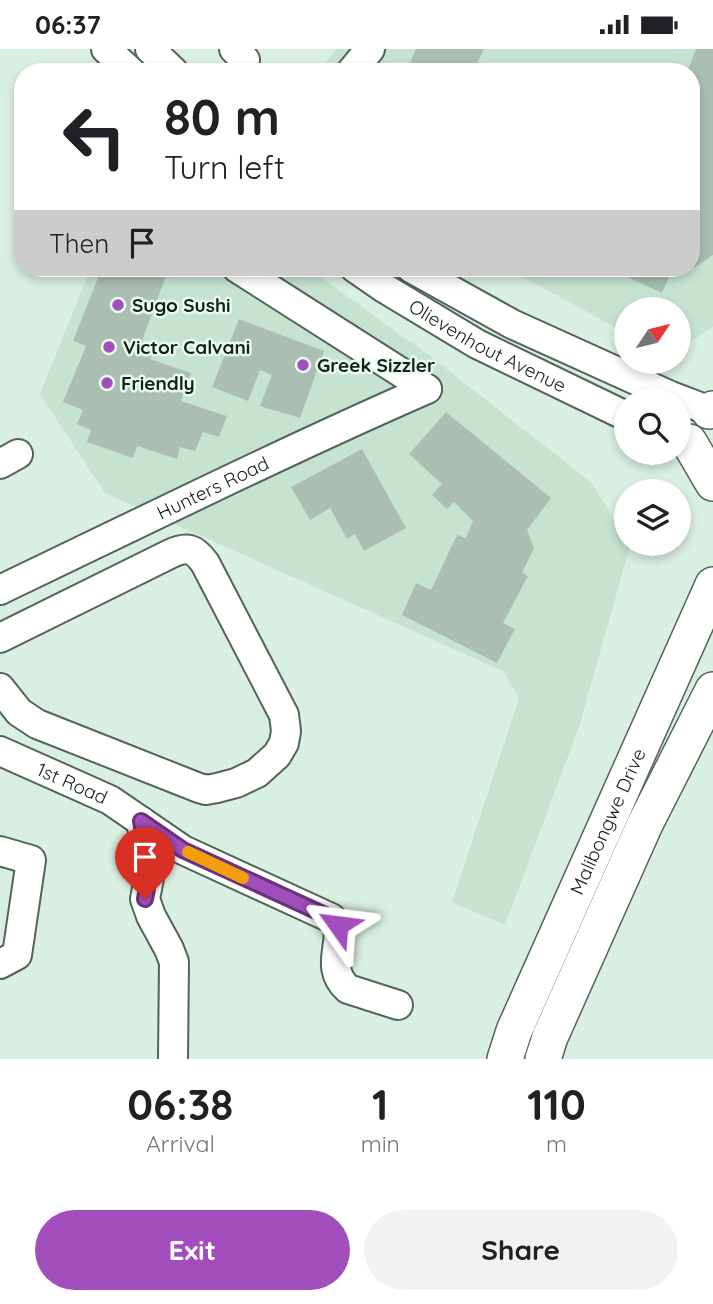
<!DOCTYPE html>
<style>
body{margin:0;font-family:Quicksand,sans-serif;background:#f2f2f2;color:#202124;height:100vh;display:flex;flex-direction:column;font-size:26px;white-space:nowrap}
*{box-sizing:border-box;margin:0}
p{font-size:23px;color:#757577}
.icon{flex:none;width:38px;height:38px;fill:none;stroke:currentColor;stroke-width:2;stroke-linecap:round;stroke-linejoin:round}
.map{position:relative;height:1010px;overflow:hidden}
.details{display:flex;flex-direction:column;background:#fff;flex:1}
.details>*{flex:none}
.banner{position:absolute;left:14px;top:14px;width:686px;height:214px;border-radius:28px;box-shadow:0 4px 10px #0003;background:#fff;color:#202124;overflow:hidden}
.needle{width:46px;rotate:55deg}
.buttons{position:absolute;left:614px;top:248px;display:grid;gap:14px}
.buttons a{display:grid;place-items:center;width:77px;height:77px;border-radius:50%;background:#fff;box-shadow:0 4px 10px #0003;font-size:35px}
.pin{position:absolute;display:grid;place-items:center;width:60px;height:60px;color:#fff;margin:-72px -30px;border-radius:50% 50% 50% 0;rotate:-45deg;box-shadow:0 0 7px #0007}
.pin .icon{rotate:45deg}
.me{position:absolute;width:77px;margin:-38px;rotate:301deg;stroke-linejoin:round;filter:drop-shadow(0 0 5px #0008)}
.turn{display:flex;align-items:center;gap:24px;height:147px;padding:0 35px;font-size:32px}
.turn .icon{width:91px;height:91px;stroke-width:2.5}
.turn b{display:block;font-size:49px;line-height:60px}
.then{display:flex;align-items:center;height:66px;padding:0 35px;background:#0003;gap:14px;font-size:26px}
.eta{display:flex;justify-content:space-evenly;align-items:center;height:119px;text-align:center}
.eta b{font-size:42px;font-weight:700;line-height:49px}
.primary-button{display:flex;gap:14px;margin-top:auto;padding:14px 35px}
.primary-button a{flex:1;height:80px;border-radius:42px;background:#a24ebd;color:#fff;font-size:28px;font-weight:700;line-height:80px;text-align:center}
.primary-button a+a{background:#f2f2f2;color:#202124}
.status{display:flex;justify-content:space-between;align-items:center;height:49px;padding:0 35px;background:#fff;direction:ltr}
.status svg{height:19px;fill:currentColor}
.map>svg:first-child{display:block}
</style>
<div class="status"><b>06:37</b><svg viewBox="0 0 49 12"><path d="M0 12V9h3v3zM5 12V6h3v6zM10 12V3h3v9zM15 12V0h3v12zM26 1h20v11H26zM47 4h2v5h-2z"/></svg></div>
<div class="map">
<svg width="713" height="1010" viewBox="0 0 713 1010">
<rect width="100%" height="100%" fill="#d9efe1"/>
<path fill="#c6e3d2" d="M 337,0 L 713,0 L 713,278 L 679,300 L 679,261 L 626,261 L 626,284 L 506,219 L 691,219 L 691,23 L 318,23 Z
M 91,219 L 308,219 L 430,307 L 592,434 L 626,491 L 626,495 L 630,497 L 579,678 L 505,876 L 452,853 L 519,649 L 503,622 L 105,444 L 40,345 Z"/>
<path fill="#aabfb2" d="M 416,0 L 484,0 L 476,17 L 490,23 L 406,23 Z
M 696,0 L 713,0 L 713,206 L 695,218 L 691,216 L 691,23 L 687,23 Z
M 102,219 L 169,219 L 142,292 L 156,296 L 150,310 L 191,324 L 181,352 L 227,367 L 219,388 L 203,383 L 195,402 L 180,398 L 177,410 L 137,397 L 133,409 L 87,393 L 91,381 L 77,375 L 83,361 L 63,353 L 86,297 L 73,292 Z
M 608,219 L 673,219 L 662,244 Z
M 239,270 L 324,302 L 300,369 L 260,357 L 272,326 L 260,321 L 248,352 L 212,338 Z
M 446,363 L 551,449 L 527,481 L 534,499 L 522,524 L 528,527 L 503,574 L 515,580 L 497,614 L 402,566 L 416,534 L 431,541 L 457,486 L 466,489 L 473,472 L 454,453 L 447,460 L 432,446 L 442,435 L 409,405 Z
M 362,400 L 406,479 L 364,502 L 355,485 L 347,490 L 330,459 L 310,471 L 291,438 Z"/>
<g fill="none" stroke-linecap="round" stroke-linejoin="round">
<g stroke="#516559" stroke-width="32">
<g id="minor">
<path d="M 106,0 L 131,23"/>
<path d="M 150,0 L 174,23"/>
<path d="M 234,0 L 245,11"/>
<path d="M 351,23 L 370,0"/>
<path d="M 237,219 L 427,340"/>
<path id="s1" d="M 355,219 L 384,239 L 477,295 L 626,367"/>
<path d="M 411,219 L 512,275 L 671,347 L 713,363"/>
<path d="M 0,415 L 18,405"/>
<path id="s2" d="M 0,541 C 142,473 283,403 427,340"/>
<path d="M 0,589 L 170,505 C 187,497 194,499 205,514 L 284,666 L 286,682 L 284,694 L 277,706 L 257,724 L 236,734 L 217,739 L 206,741 L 199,739 L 37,675 L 19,663 L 0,639"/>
<path id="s3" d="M 0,702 L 110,751 L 183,801 L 331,869 C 352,886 320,915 348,940 L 398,956"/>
<path d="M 141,772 L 150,824 L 145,850 L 151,867 L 169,900 L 174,913 L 173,1010"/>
<path d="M 0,802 L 31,811 L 17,906 L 0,915"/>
</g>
</g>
<g stroke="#516559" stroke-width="38">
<g id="major">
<path d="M 709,362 L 713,360"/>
<path d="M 689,393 L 713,434"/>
<path id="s4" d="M 505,1010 L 514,982 L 713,536"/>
<path d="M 543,1010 L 550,988 L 645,775 L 713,641"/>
</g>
</g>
<use href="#minor" stroke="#fff" stroke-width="28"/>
<use href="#major" stroke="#fff" stroke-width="35"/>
</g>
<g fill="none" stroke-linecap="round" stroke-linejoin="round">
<g stroke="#69337b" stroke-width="18">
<path id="route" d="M 145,850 L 150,824 L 141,772 L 183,801 L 325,866 L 331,869 L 338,876"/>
</g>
<use href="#route" stroke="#a24ebd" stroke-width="12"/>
<path stroke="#f59e0b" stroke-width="12" d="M 188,803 L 243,829"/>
</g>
<g fill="#a24ebd" stroke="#e6fcee" stroke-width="2.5">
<circle cx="118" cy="256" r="7"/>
<circle cx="109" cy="298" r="7"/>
<circle cx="303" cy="316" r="7"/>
<circle cx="107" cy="334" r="7"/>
</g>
<g text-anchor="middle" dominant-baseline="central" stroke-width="5" stroke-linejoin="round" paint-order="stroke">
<g font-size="19" font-weight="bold" fill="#161e19" stroke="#e6fcee" text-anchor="start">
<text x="132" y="256">Sugo Sushi</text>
<text x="123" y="298">Victor Calvani</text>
<text x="317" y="316">Greek Sizzler</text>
<text x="121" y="334">Friendly</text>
</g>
<g font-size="19" fill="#161e19" stroke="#e6fcee">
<text stroke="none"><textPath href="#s1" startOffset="154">Olievenhout Avenue</textPath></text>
<text stroke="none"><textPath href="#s2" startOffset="236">Hunters Road</textPath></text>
<text stroke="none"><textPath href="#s3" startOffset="79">1st Road</textPath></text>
<text stroke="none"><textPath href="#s4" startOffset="259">Malibongwe Drive</textPath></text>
</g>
</g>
</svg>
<div class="buttons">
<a><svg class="needle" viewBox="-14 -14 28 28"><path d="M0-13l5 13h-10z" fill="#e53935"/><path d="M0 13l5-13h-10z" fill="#757577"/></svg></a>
<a><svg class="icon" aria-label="search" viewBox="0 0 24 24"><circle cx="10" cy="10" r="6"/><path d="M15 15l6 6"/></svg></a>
<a><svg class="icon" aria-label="layers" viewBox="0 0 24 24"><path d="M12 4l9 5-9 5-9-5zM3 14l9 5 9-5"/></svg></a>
</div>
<div class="pin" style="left:145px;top:850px;background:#d93025"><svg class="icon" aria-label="arrive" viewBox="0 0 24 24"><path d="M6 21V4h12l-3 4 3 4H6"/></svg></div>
<svg class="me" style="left:338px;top:876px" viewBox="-20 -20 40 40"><path d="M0-17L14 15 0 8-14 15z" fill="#a24ebd" stroke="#fff" stroke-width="4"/></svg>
<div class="banner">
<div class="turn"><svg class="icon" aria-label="left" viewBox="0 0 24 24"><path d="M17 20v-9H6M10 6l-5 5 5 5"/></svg><div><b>80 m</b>Turn left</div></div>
<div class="then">Then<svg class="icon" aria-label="arrive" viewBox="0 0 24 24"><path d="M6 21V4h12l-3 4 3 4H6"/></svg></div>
</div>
</div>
<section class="details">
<div class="eta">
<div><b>06:38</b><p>Arrival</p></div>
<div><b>1</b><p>min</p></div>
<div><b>110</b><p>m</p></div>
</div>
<div class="primary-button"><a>Exit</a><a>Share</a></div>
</section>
